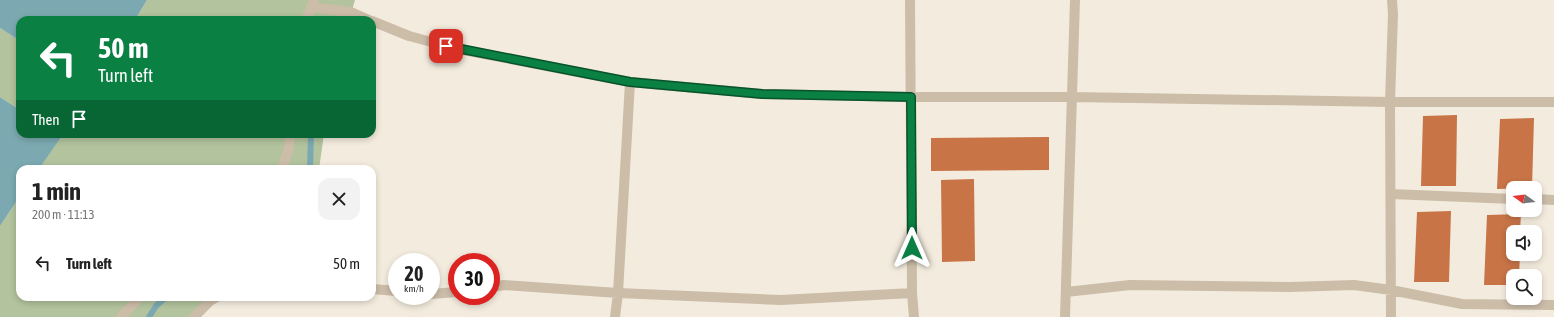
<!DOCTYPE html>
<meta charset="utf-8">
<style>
body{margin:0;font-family:"Asap Condensed",sans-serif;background:#f2f2f2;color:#222;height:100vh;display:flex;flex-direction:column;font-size:15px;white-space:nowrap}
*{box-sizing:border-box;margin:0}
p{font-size:13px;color:#767676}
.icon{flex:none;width:22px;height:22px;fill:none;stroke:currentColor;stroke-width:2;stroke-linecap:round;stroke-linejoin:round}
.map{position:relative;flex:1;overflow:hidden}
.sheet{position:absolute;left:16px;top:165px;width:360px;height:136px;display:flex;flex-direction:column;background:#fff;border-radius:12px;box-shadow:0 2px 6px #0003}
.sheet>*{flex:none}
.guide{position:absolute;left:16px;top:16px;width:360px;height:122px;border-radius:12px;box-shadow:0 2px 6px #0003;background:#0b8043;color:#fff;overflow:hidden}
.needle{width:26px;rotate:285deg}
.controls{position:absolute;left:1506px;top:181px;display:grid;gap:8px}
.controls a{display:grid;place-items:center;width:36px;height:36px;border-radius:8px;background:#fff;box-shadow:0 2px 6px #0003;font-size:20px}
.speed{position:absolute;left:388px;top:253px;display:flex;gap:8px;font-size:20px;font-weight:700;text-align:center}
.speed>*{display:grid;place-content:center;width:52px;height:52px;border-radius:50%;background:#fff;box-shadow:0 2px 6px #0003;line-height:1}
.speed small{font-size:10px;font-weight:400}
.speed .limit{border:6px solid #d22;background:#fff;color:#111}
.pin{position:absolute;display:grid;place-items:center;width:34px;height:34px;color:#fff;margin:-17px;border-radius:8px;box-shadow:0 2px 6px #0006}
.me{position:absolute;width:44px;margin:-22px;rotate:0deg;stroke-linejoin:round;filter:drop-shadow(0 0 3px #0008)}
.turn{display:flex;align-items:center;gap:14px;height:84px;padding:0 16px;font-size:18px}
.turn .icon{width:52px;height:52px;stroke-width:2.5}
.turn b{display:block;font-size:28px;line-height:34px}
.then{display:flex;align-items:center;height:38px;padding:0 16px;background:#0003;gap:8px;font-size:15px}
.round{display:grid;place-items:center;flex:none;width:42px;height:42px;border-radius:12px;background:#f2f2f2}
.headline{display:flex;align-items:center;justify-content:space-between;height:68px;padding:0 16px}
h1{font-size:24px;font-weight:700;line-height:30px}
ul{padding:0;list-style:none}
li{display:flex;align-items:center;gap:12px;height:60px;padding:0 16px}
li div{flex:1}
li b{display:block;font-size:15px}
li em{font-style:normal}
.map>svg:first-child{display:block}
</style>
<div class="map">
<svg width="1554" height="317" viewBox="0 0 1554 317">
<rect width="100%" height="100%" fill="#f3ecde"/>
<path fill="#b2c39d" d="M 147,0 L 355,0 L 349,20 L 135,20 Z
M 0,28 L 20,41 L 20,110 L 0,97 Z
M 56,134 L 324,134 L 319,169 L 39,169 L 60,137 Z
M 20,196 L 20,297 L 216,297 L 198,317 L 0,317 L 0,226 Z"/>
<path fill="#7ca9b1" d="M 0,0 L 147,0 L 135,20 L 20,20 L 20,41 L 0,28 Z
M 0,97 L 20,110 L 20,134 L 56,134 L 61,137 L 39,169 L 20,169 L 20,196 L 0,226 Z"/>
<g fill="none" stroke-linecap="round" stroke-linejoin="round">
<path stroke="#7ca9b1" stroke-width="6" d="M 310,169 L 311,134
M 149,317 L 156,306 L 166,297"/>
</g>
<path fill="#c87447" d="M 1457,115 L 1456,186 L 1421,186 L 1423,116 Z
M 1534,118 L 1532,188 L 1497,189 L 1500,119 Z
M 1049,137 L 1049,170 L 931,171 L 931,138 Z
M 974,179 L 975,261 L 942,262 L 941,180 Z
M 1451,211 L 1449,282 L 1414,282 L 1417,212 Z
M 1521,214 L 1520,232 L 1513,232 L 1513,254 L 1520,254 L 1519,276 L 1513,276 L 1513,285 L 1484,285 L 1487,215 Z"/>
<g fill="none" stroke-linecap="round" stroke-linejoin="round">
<path stroke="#ccbda9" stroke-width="10" d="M 910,0 L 912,293 L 914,317
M 311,7 L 351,12 L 369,20
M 306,20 L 314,0
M 372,21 L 409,36 L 458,49 L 630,82 L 762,94 L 911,97 L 1072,97 L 1390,102 L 1393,14 L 1392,0
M 282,169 L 289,148 L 290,134
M 1391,194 L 1513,199
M 1535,199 L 1554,200
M 491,287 L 504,285 L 618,293 L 781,300 L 912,293
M 372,289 L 397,291
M 1066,292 L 1130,285 L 1290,287 L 1354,285 L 1391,290 L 1462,304 L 1554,305
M 431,294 L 457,292
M 121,317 L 140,297
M 194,317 L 210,301 L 217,297
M 615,317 L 618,293 L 630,82
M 1065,317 L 1075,0
M 1391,317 L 1390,102 L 1554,102"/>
</g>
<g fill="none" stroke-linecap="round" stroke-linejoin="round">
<g stroke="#07532c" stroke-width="10">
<path id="route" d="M 446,46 L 630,82 L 762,94 L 911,97 L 912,248"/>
</g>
<use href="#route" stroke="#0b8043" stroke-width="7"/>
</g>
</svg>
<div class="controls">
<a><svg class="needle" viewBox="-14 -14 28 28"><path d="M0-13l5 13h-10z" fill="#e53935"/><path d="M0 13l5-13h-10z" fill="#767676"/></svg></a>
<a><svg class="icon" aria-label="sound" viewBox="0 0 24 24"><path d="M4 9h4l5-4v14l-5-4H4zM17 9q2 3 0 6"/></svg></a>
<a><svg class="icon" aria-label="search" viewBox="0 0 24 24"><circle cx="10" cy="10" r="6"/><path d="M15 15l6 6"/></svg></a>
</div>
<div class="speed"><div>20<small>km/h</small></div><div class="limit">30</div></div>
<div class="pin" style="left:446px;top:46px;background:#d93025"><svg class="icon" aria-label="arrive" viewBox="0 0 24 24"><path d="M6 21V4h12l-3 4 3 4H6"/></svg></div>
<svg class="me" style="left:912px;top:248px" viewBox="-20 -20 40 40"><path d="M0-17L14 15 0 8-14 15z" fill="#0b8043" stroke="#fff" stroke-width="4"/></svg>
<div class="guide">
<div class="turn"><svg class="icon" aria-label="left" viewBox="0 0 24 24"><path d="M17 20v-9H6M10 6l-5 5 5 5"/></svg><div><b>50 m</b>Turn left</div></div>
<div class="then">Then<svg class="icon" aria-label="arrive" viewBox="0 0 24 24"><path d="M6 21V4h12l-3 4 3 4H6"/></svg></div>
</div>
<section class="sheet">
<div class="headline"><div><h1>1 min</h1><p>200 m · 11:13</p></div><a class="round"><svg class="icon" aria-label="close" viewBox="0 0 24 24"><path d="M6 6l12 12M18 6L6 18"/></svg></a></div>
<ul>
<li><svg class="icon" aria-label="left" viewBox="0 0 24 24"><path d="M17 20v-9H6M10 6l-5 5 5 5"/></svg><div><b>Turn left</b></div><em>50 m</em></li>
</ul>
</section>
</div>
